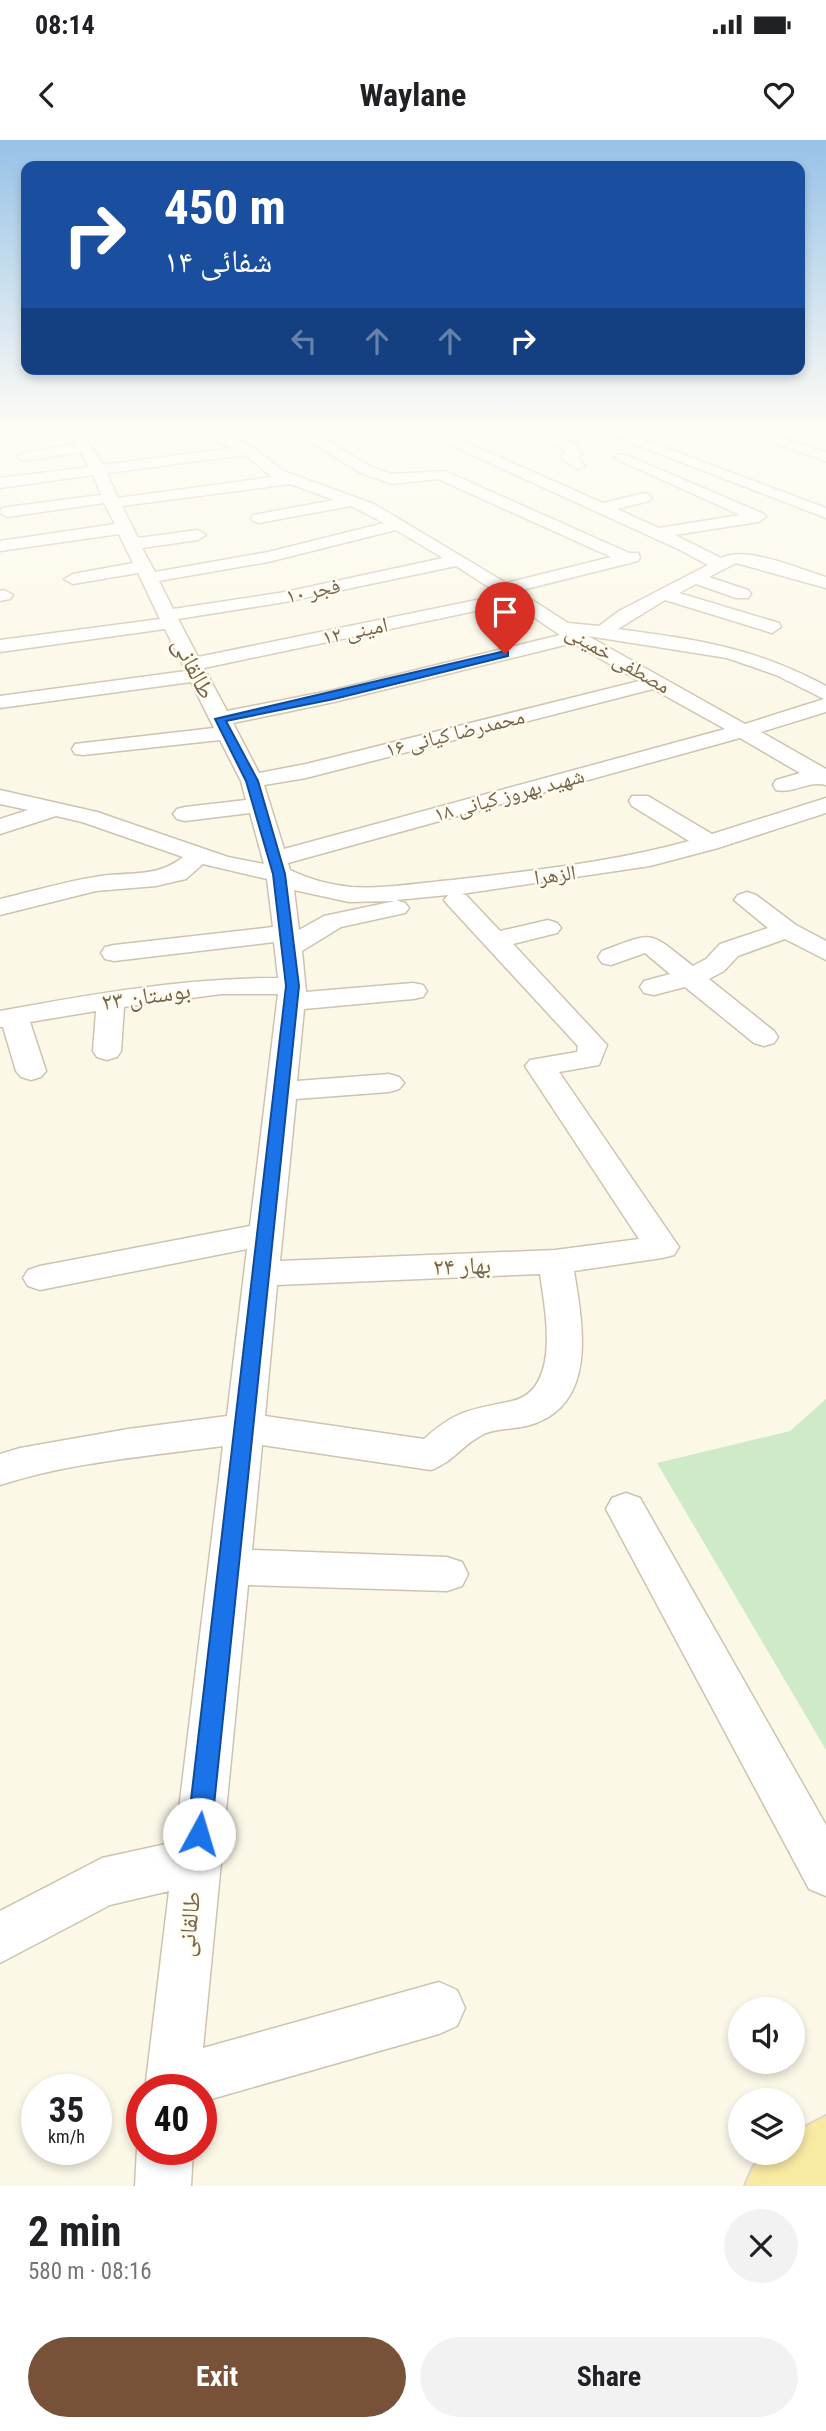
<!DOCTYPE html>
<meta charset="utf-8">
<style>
body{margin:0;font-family:"Roboto Condensed","Noto Naskh Arabic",sans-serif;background:#f2f2f2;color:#202124;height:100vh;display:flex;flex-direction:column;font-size:26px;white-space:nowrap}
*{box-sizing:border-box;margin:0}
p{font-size:23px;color:#757577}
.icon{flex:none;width:38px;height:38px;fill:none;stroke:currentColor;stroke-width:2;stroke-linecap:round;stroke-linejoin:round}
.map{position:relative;height:2046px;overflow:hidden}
.drawer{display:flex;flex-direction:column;background:#fff;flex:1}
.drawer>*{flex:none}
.top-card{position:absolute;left:21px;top:21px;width:784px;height:214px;border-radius:14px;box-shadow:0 4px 10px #0003;background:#1a4fa0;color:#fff;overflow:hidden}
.controls{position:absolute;left:728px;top:1857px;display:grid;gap:14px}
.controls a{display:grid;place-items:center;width:77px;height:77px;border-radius:50%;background:#fff;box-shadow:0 4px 10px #0003;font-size:35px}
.speed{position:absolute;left:21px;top:1934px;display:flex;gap:14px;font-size:35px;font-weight:700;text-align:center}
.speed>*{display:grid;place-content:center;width:91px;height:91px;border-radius:50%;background:#fff;box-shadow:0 4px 10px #0003;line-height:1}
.speed small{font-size:18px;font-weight:400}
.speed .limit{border:10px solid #d22;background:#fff;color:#111}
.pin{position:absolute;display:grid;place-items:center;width:60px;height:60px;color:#fff;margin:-72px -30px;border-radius:50% 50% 50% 0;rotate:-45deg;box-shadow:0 0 7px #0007}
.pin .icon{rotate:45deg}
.me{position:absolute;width:77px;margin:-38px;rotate:6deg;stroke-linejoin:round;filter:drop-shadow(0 0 5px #0008)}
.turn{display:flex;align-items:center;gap:24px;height:147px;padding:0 28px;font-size:32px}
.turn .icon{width:91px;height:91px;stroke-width:2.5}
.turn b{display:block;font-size:49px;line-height:60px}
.lanes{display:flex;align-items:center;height:66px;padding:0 28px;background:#0003;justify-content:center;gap:35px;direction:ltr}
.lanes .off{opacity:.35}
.round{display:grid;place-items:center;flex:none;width:74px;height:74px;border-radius:37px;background:#f2f2f2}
.summary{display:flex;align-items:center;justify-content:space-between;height:119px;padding:0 28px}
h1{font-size:42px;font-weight:700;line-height:52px}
.primary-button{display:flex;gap:14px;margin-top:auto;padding:14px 28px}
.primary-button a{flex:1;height:80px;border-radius:42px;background:#785238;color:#fff;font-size:28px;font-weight:700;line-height:80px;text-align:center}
.primary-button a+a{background:#f2f2f2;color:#202124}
.status{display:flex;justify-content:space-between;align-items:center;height:49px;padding:0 35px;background:#fff;direction:ltr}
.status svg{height:19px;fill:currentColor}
header{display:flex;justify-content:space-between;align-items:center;height:91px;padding:0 28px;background:#fff;font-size:32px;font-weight:700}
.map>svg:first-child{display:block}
</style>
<div class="status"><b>08:14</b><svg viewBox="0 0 49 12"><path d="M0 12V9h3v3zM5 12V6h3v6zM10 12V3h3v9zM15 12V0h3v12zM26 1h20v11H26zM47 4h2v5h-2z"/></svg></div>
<header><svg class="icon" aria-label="back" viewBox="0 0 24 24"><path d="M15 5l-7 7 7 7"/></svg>Waylane<svg class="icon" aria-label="heart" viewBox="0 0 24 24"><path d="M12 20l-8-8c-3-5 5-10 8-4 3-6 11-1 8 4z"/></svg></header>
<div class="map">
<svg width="826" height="2046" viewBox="0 0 826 2046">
<rect width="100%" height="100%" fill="#fcf8e8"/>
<path fill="#ceeac6" d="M 826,1259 L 826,1610 L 657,1323 L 790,1291 Z"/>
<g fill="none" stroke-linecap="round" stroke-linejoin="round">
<g stroke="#cec3ae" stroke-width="3">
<path id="minor" d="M 64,286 L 78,286 L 103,325 L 232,308 L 181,286 L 211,288 L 253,307 L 283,331 L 374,364 L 506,443 L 611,417 L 438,339 L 392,344 L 361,333 L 284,286 L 303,286 L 371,327 L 393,334 L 445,331 L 629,413 L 638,413 L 640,417 L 638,421 L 518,451 L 568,483 L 599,486 L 619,471 L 708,425 L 678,409 L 409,286 L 429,286 L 603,363 L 644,353 L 649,355 L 652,358 L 649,361 L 617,369 L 659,388 L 740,375 L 614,318 L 616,315 L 626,315 L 764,374 L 766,377 L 758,382 L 675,395 L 721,418 C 746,405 799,429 826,437 L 826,448 L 736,423 L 709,437 L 748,450 L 751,454 L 748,458 L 736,458 L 696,444 L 679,453 L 779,483 L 781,487 L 772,493 L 665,460 L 618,489 C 699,500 753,507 826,546 L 826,572 L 761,592 L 826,629 L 826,645 C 808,640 794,654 776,650 L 773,645 L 776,640 L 800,633 L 740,598 L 288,723 L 290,730 C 309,739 330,745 351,747 C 385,749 419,743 452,740 C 531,731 613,722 689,701 L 632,666 L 629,661 L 632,656 L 648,656 L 712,694 L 826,658 L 826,673 L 718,708 L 650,726 L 461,754 L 466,755 L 500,791 L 548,780 L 557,783 L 561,788 L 557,793 L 513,804 L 607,905 L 599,925 L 559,932 L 679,1107 L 674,1115 L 662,1118 L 574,1131 C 582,1181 598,1260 536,1283 C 519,1290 499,1287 484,1294 C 463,1304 452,1323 431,1330 L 262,1305 L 252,1410 L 447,1417 L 462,1422 L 468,1434 L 462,1446 L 447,1451 L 248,1445 L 203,1908 L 439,1842 L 457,1850 L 465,1868 L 457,1886 L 439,1894 L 201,1962 L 201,1950 L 145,1950 L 169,1751 L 110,1765 L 0,1823 L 0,1771 L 102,1718 L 175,1702 L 223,1306 C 150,1316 71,1322 0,1345 L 0,1314 L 20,1308 L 128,1289 L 227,1276 L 247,1109 L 40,1150 L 28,1146 L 23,1138 L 28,1130 L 40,1126 L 250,1086 L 278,854 L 221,854 L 124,867 L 121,911 L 117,917 L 107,920 L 97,917 L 93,911 L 96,871 L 30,882 L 46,931 L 41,937 L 31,940 L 21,937 L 16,931 L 3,887 L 0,887 L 0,871 C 92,854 185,838 278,838 L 274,802 L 114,821 L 105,819 L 101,813 L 105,807 L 114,805 L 273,787 L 267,739 L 203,724 L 186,739 L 177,741 L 156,746 L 96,751 L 0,775 L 0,759 C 31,752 63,742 95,737 C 127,731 156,739 183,717 L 82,682 L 56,676 L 0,694 L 0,679 L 28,670 L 0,664 L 0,650 L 97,672 L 228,717 L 264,724 L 250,673 L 185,681 L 177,679 L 173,674 L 177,669 L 185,667 L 246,660 L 241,641 L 220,600 L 83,615 L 75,614 L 72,609 L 75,604 L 83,603 L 214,588 L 191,542 L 0,568 L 0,556 L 186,531 L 165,489 L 0,512 L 0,500 L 160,479 L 138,433 L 73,444 L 64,439 L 73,434 L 133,423 L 119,394 L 0,411 L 0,401 L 115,384 L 104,363 L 7,377 L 0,373 L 1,369 L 7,367 L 101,355 L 93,335 L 0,348 L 0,338 L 89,327 L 80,312 L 24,321 L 17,317 L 24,313 L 75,304 ZM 245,315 L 272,337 L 118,358 L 107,333 ZM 290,344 L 334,360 L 253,375 L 251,378 L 253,381 L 259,383 L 351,366 L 384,383 L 268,412 L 155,432 L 142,408 L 198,400 L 206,395 L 198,390 L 138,398 L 122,366 ZM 396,390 L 443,418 L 285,452 L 173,469 L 159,441 L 268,422 ZM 456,426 L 501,455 L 198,517 L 178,479 L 285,462 ZM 513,463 L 560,495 L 334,550 L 227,571 L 204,528 ZM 588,496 L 727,518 L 776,535 L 824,559 L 745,584 ZM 573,503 L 639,541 L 306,624 L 259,633 L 233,583 L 334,562 ZM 653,549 L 725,589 L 284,709 L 264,645 L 306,638 ZM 294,750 L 349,762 L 395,761 L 324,776 L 299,790 ZM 448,755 L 444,760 L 448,765 L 578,906 L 577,912 L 530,920 L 525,926 L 639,1099 L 555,1110 L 280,1121 L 296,959 L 389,952 L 399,949 L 404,943 L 399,937 L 389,934 L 297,941 L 304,869 L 413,859 L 423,857 L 427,851 L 423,845 L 413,843 L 306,852 L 302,811 L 341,787 L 405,773 L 409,768 L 405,763 L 396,760 ZM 540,1134 C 545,1169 562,1250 512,1261 C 471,1270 457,1269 424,1299 L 265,1276 L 277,1145 Z
M 517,286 C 539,286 569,295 582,313 L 578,318 L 585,325 L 578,329 L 561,318 L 566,311 Z
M 588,286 L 609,286 L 628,293 L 663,286 L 693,286 L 642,299 L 826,368 L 826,378 Z
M 727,286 L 749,286 L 763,291 L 790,286 L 823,286 L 779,297 L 826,312 L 826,321 Z
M 4,450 L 13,455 L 10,459 L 0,461 L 0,451 Z
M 747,752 L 756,755 L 796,785 L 826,801 L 826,820 L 785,799 L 738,816 L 724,831 L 709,839 L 774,891 L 778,897 L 774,903 L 764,906 L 754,903 L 685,847 L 654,855 L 644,853 L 640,847 L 644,841 L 670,834 L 645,813 L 611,825 L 602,823 L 598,817 L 602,811 C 656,791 647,790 693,826 L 706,819 L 720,804 L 768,788 L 734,760 L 738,755 Z
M 626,1353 L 640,1358 L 826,1685 L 826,1756 L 809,1749 L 606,1369 L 612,1358 Z
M 142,1999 L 142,2009 L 193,2009 L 191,2046 L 135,2046 L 137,2009 Z"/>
</g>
<g stroke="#dbd7d0" stroke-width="4">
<path id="major" d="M 0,286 L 14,286 L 12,290 L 0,292 Z
M 826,1976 L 826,2046 L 745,2046 C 757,2016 760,2012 793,2012 L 793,1993 Z"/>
</g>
<path stroke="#d6c1a3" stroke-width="2" stroke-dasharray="1 2.5" stroke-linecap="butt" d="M 147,292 L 171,291
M 96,296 L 137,293"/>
<use href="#minor" fill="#fff" fill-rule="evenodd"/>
<use href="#major" fill="#f9eaa3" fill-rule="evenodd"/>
</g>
<linearGradient id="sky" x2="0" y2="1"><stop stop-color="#97c2e7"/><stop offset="0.5" stop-color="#fefcf5"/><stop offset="1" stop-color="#fefcf5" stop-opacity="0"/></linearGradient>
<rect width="826" height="573" fill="url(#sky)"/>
<path fill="#1a73e8" stroke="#114b97" stroke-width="2" d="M 505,511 L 508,512 L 508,516 L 334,559 L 226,581 L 258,641 L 285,734 L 299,846 L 211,1694 L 208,1702 L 199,1706 L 191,1702 L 187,1694 L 286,846 L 273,734 L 246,641 L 215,579 Z"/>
<g text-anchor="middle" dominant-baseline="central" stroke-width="5" stroke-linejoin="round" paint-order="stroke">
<g font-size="21" fill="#76644c" stroke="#fffcef">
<text transform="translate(313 451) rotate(-12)">فجر ۱۰</text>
<text transform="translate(355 491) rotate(-12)">امینی ۱۲</text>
<text transform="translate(618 519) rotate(30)">مصطفی خمینی</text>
<text transform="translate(455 593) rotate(-14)">محمدرضا کیانی ۱۶</text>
<text transform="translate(509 655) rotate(-15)">شهید بهروز کیانی ۱۸</text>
<text transform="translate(555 735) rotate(-8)">الزهرا</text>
</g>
<g font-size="24" fill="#76644c" stroke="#fffcef">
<text transform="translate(194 528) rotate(63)">طالقانی</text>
<text transform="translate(146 856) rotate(-8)">بوستان ۲۳</text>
<text transform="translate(462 1126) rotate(-2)">بهار ۲۴</text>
<text transform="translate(189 1784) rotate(-84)">طالقانی</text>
</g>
</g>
</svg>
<div class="controls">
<a><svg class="icon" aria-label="sound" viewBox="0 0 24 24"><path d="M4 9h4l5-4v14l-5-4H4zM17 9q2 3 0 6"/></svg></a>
<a><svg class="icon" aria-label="layers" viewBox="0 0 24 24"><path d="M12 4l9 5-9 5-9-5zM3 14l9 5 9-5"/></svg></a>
</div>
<div class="speed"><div>35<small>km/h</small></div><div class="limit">40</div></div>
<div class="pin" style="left:505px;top:514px;background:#d93025"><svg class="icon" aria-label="arrive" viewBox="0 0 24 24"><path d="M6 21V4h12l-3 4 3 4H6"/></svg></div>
<svg class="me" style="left:199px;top:1694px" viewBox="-20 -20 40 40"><circle r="19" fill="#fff"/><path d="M0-13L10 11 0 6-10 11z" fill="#1a73e8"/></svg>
<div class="top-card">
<div class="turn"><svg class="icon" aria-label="right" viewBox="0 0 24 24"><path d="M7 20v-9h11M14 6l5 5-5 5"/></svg><div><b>450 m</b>شفائی ۱۴</div></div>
<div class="lanes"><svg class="icon off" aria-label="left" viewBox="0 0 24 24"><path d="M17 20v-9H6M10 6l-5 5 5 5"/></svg><svg class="icon off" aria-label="ahead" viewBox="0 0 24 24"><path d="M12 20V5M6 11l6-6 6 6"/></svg><svg class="icon off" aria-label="ahead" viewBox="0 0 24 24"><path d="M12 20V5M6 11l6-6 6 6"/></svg><svg class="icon" aria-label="right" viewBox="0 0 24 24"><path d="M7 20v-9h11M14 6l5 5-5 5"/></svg></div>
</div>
</div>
<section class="drawer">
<div class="summary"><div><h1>2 min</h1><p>580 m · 08:16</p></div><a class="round"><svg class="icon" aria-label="close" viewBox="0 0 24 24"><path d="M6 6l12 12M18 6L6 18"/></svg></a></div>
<div class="primary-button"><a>Exit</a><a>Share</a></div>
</section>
